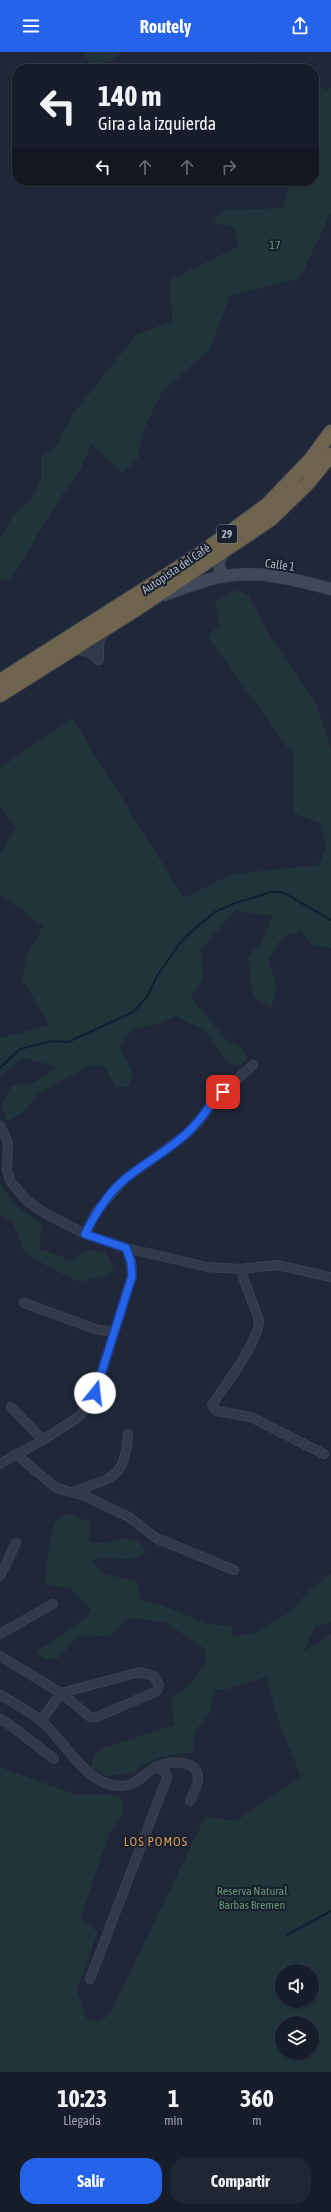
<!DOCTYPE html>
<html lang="es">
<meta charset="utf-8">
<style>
body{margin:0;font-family:"Asap Condensed",sans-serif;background:#202632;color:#f1f3f6;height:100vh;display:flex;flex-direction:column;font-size:15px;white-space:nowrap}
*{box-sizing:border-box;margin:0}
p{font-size:13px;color:#9ea2a8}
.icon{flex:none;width:22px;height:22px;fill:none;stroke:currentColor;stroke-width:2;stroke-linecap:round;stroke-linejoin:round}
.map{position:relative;height:2020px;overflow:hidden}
.drawer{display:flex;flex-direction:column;background:#171d2a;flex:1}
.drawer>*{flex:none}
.hud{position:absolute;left:12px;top:12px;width:307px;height:122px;border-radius:16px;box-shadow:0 1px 3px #0004,0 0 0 1px #363b47;background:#171d2a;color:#f1f3f6;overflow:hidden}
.buttons{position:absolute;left:275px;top:1912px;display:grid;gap:8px}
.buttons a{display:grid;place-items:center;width:44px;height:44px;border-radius:50%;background:#171d2a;box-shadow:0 1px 3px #0004,0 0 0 1px #363b47;font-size:20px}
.pin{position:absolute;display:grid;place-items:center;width:34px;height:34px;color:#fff;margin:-17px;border-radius:8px;box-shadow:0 2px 6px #0006}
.me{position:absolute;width:44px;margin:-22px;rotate:16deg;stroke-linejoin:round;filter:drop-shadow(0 0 3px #0008)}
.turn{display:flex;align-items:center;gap:14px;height:84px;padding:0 20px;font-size:18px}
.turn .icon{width:52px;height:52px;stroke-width:2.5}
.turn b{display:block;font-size:28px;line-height:34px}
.lanes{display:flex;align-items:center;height:38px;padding:0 20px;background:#0003;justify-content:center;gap:20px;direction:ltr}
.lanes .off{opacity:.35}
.eta{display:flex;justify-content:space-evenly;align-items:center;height:68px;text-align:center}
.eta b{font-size:24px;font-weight:700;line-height:28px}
.primary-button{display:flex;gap:8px;margin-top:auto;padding:8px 20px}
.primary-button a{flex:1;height:46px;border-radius:16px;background:#2563eb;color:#fff;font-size:16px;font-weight:700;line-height:46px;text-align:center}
.primary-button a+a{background:#202632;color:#f1f3f6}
header{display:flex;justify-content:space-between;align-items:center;height:52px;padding:0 20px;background:#2563eb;color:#fff;font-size:18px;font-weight:700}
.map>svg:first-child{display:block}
</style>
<header><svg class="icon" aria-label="menu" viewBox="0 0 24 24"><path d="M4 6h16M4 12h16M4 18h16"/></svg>Routely<svg class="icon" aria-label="share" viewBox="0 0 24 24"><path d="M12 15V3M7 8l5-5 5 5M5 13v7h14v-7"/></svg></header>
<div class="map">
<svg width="331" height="2020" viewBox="0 0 331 2020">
<rect width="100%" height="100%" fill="#1f2738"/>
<path fill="#213439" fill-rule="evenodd" d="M 83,0 L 121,0 L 112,9 L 92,15 Z
M 265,10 L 295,14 L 299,17 L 251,17 L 252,13 Z
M 314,29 L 326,38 L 331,36 L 331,161 L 300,226 L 230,244 L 210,297 L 162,340 L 144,377 L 138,406 L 123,421 L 91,393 L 78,423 L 62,443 L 10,529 L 0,526 L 0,485 L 14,462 L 31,448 L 41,428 L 41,404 L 54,397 L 73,362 L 136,283 L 172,269 L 170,228 L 239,194 L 233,175 L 213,171 L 223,158 L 282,156 L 291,129 L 314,129 Z
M 235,538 L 249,544 L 269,583 L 316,652 L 331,697 L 331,896 L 314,894 L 300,879 L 282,885 L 268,908 L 277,934 L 271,956 L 253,945 L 248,904 L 262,890 L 272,864 L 235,859 L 200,898 L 204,926 L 191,945 L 228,990 L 238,993 L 248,1006 L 240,1014 L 228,1011 L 204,978 L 176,964 L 159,972 L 133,977 L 119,994 L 133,1021 L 128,1035 L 116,1035 L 103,1014 L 88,1014 L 38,1042 L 24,1060 L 6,1069 L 2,1053 L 11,1034 L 36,1030 L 57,1015 L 24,1006 L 0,1024 L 0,986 L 50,973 L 22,928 L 26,905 L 43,874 L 0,842 L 0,801 L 16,776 L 0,754 L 0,716 L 72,666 L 184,846 L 232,822 L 318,813 L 326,796 L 320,771 L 293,761 L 293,703 L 208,585 L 219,573 L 215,550 Z
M 0,1132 L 16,1153 L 41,1171 L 40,1197 L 70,1208 L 86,1198 L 106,1201 L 114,1216 L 108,1223 L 80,1230 L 50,1216 L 23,1199 L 13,1170 L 0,1162 Z
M 68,1461 L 90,1470 L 89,1491 L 105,1491 L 125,1486 L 141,1491 L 147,1501 L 133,1507 L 104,1506 L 93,1508 L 101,1521 L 137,1530 L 141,1548 L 161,1553 L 207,1572 L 231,1574 L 233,1585 L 256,1580 L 290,1560 L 309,1539 L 331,1521 L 331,1570 L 315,1575 L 304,1599 L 331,1582 L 331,2020 L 0,2020 L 0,1715 L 73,1742 L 117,1743 L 123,1748 L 124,1760 L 111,1778 L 80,1867 L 98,1880 L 77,1938 L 86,1966 L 99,1970 L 110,1962 L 205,1765 L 236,1769 L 301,1725 L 278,1668 L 266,1625 L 224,1638 L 215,1637 L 210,1661 L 194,1680 L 193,1701 C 171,1702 149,1705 134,1721 L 107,1724 L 91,1716 L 93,1705 L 101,1697 L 174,1673 L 171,1646 L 189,1633 L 206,1611 L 205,1597 L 165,1570 L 128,1566 L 109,1584 L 78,1585 L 58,1606 L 43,1607 L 36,1598 L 48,1593 L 70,1576 L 87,1565 L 90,1556 L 70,1536 L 45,1533 L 48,1502 L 54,1470 ZM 282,1919 L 312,1919 L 312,1949 L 282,1949 ZM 282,1971 L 312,1971 L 312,2001 L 282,2001 Z"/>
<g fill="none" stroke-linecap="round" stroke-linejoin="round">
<path stroke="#131d35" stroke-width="2" d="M 0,1016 L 20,997 L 52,989 L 68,990 L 133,960 L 147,945 L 157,924 L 180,891 L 193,878 L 215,860 L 235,851 L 271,840 L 282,840 L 331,868
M 287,1883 L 331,1859"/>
<g stroke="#3c4352" stroke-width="10">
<path id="street" d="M 74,597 L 89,600 L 99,608
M 99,608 L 99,591 L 105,578
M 0,1074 L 8,1090 L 7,1119 L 11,1130 L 27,1149 L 46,1162 L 85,1182 L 126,1196 L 207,1215 L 240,1217 L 277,1213 L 331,1225
M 85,1182 L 96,1160 L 124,1128 L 185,1083 L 199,1070 L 213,1049 L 253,1013
M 240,1217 L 259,1268 C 260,1288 224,1335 212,1353 L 217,1359 L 251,1365 L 324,1402
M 24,1251 L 95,1277 L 113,1280
M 11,1355 L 43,1388
M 16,1402 L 56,1436 L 85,1444 L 129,1465 L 156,1486 L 234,1518
M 0,1412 L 43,1388 L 80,1364 L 95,1341 L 132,1224 L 131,1210 L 126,1196
M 73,1440 C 112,1425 125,1428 128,1382
M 0,1524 L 16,1491
M 0,1582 L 53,1552
M 0,1604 L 61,1641 L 90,1665 L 97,1665 L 157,1639 L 159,1633 L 154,1624 L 140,1620 L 61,1641 L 41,1669
M 0,1643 C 14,1651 29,1659 41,1669 C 65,1688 81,1726 112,1733 C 119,1734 126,1735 133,1731 C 142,1727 149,1718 158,1714 C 170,1709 198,1707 198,1726 C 198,1734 193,1742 190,1749
M 0,1667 L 9,1672 L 54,1707
M 90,1927 L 167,1726 L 166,1721 L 157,1714"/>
</g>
<g stroke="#3c4352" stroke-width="13">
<path id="secondary" d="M 225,498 C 219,507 215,516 225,524
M 163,543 C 183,537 204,527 225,524 C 260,518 297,528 331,537"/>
</g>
<g stroke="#3a4150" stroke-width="16">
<path id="highway" d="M 0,629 L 200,502 L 267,453 L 311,407 L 331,380
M 0,643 L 138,556 L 271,467 L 307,432 L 331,403"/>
</g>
<use href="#street" stroke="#323948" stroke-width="8"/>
<use href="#secondary" stroke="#40485c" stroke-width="11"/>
<use href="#highway" stroke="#6f654f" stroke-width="14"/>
</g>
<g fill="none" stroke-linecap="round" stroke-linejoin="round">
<g stroke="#184099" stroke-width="10">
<path id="route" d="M 95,1341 L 132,1224 L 131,1210 L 126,1196 L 85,1182 C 95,1162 107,1142 125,1127 C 144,1111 168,1099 187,1081 C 201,1069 209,1052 223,1040"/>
</g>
<use href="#route" stroke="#2563eb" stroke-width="7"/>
</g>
<g text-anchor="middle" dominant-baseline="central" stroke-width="4" stroke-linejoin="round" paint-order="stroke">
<rect fill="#181f2d" stroke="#808797" stroke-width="1" x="217" y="473" width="20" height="18" rx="3"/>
<g font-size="11" font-weight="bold" fill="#adb4c5">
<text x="227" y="482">29</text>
</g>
<g font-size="12" fill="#639774" stroke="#181f2d">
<text x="275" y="193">17</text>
<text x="252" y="1839">Reserva Natural<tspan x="252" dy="14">Barbas Bremen</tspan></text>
</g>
<g font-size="12" fill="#adb4c5" stroke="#181f2d">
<text transform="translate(280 513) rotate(8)">Calle 1</text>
<text transform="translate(176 517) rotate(-34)">Autopista del Café</text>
</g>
<g font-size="13" letter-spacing="1" fill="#d89b55" stroke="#181f2d">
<text x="156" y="1789">LOS POMOS</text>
</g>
</g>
</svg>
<div class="buttons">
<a><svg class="icon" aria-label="sound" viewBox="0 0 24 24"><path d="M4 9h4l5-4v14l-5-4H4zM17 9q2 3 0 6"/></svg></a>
<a><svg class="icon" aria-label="layers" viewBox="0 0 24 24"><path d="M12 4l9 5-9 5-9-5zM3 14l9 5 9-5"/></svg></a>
</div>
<div class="pin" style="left:223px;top:1040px;background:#d93025"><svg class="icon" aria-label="arrive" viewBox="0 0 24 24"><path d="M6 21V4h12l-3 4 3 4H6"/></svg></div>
<svg class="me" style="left:95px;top:1341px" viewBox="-20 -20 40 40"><circle r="19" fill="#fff"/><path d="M0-13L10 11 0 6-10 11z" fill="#2563eb"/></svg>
<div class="hud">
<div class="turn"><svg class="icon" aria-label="left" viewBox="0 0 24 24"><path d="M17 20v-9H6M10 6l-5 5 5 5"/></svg><div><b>140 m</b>Gira a la izquierda</div></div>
<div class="lanes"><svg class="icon" aria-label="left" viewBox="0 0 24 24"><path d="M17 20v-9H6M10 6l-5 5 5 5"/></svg><svg class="icon off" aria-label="ahead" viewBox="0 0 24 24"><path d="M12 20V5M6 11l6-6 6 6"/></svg><svg class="icon off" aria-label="ahead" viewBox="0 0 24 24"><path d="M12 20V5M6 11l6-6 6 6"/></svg><svg class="icon off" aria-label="right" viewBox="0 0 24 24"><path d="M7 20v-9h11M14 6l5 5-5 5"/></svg></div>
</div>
</div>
<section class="drawer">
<div class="eta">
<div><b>10:23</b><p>Llegada</p></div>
<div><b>1</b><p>min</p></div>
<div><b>360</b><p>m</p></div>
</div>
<div class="primary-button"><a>Salir</a><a>Compartir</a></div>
</section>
